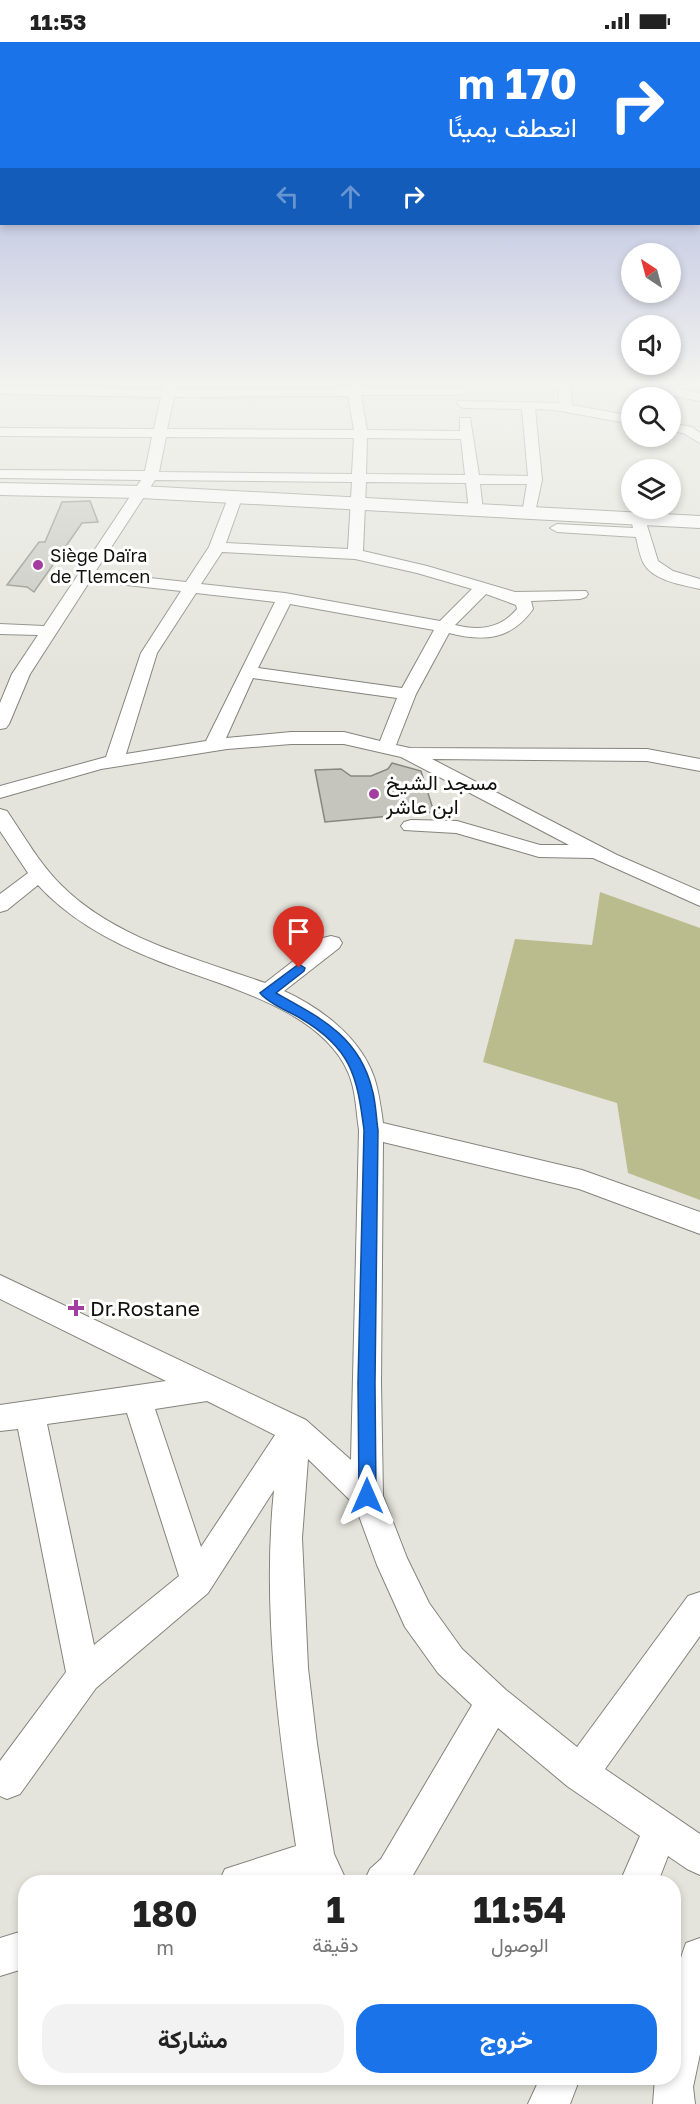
<!DOCTYPE html>
<html lang="ar">
<meta charset="utf-8">
<style>
body{margin:0;font-family:"Golos Text",Vazirmatn,sans-serif;background:#f2f2f2;color:#222;direction:rtl;height:100vh;display:flex;flex-direction:column;font-size:22px;white-space:nowrap}
*{box-sizing:border-box;margin:0}
p{font-size:20px;color:#767676}
.icon{flex:none;width:33px;height:33px;fill:none;stroke:currentColor;stroke-width:2;stroke-linecap:round;stroke-linejoin:round}
.map{position:relative;flex:1;overflow:hidden;direction:ltr}
.sheet{position:absolute;left:18px;top:1833px;width:663px;height:210px;display:flex;flex-direction:column;background:#fff;border-radius:24px;box-shadow:0 3px 9px #0003;direction:rtl}
.sheet>*{flex:none}
.guide{position:absolute;left:0px;top:0px;width:700px;height:183px;box-shadow:0 3px 9px #0003;direction:rtl;background:#1a73e8;color:#fff;overflow:hidden}
.needle{width:39px;rotate:324deg}
.controls{position:absolute;left:621px;top:201px;display:grid;gap:12px}
.controls a{display:grid;place-items:center;width:60px;height:60px;border-radius:50%;background:#fff;box-shadow:0 3px 9px #0003;font-size:30px}
.pin{position:absolute;display:grid;place-items:center;width:51px;height:51px;color:#fff;margin:-62px -26px;border-radius:50% 50% 50% 0;rotate:-45deg;box-shadow:0 0 6px #0007}
.pin .icon{rotate:45deg}
.me{position:absolute;width:66px;margin:-33px;rotate:0deg;stroke-linejoin:round;filter:drop-shadow(0 0 4px #0008)}
.turn{display:flex;align-items:center;gap:21px;height:126px;padding:0 24px;font-size:27px}
.turn .icon{width:78px;height:78px;stroke-width:2.5}
.turn b{display:block;font-size:42px;line-height:51px}
.lanes{display:flex;align-items:center;height:57px;padding:0 24px;background:#0003;justify-content:center;gap:30px;direction:ltr}
.lanes .off{opacity:.35}
.eta{display:flex;justify-content:space-evenly;align-items:center;height:102px;text-align:center}
.eta b{font-size:36px;font-weight:700;line-height:42px}
.cta{display:flex;gap:12px;margin-top:auto;padding:12px 24px}
.cta a{flex:1;height:69px;border-radius:24px;background:#1a73e8;color:#fff;font-size:24px;font-weight:700;line-height:69px;text-align:center}
.cta a+a{background:#f2f2f2;color:#222}
.status{display:flex;justify-content:space-between;align-items:center;height:42px;padding:0 30px;background:#fff;direction:ltr}
.status svg{height:16px;fill:currentColor}
.map>svg:first-child{display:block}
</style>
<div class="status"><b>11:53</b><svg viewBox="0 0 49 12"><path d="M0 12V9h3v3zM5 12V6h3v6zM10 12V3h3v9zM15 12V0h3v12zM26 1h20v11H26zM47 4h2v5h-2z"/></svg></div>
<div class="map">
<svg width="700" height="2062" viewBox="0 0 700 2062">
<rect width="100%" height="100%" fill="#e4e4dc"/>
<path fill="#bbbc8d" d="M 600,850 L 700,886 L 700,1158 L 628,1131 L 617,1061 L 483,1020 L 515,897 L 592,903 Z"/>
<path fill="#c5c5be" stroke="#878780" stroke-width="1.5" d="M 90,459 L 98,480 L 82,481 L 34,550 L 27,545 L 7,543 L 39,500 L 45,500 L 62,460 Z
M 392,721 L 421,729 L 434,770 L 325,780 L 315,728 L 341,727 L 351,734 L 371,734 L 388,727 Z"/>
<g fill="none" stroke-linecap="round" stroke-linejoin="round">
<g stroke="#84847d" stroke-width="2">
<path id="street" d="M 164,342 L 176,342 L 175,347 L 349,346 L 350,342 L 362,342 L 361,346 L 465,346 L 467,349 L 461,353 L 361,353 L 367,388 L 460,389 L 460,376 L 470,376 L 479,433 L 528,434 L 522,367 L 463,366 L 457,362 L 458,359 L 559,361 L 558,342 L 570,342 L 572,363 L 632,374 L 632,382 L 555,368 L 535,367 L 542,438 L 534,475 L 529,476 L 522,472 L 527,442 L 480,442 L 483,469 L 476,473 L 469,469 L 466,441 L 366,440 L 363,509 L 427,524 L 515,550 L 586,549 L 588,552 L 586,555 L 580,557 L 531,559 L 533,567 C 511,598 484,600 449,591 L 416,652 L 396,703 L 410,706 L 647,707 L 700,717 L 700,729 L 647,719 L 432,717 L 617,813 L 700,849 L 700,864 L 593,816 L 539,815 L 456,791 L 404,788 L 401,784 L 404,780 L 411,778 L 457,779 L 540,803 L 569,803 L 401,715 L 344,702 L 291,702 L 227,707 L 101,727 L 0,756 L 0,744 L 106,715 L 141,611 L 181,549 L 90,539 L 30,632 L 9,682 L 6,686 L 0,687 L 0,661 L 12,632 L 38,593 L 0,592 L 0,582 L 44,584 L 141,438 L 0,436 L 0,428 L 145,429 L 152,395 L 0,394 L 0,386 L 154,387 L 161,355 L 0,352 L 0,344 L 163,347 ZM 348,354 L 354,388 L 167,387 L 174,355 ZM 166,395 L 354,396 L 352,432 L 159,430 ZM 367,396 L 461,397 L 465,433 L 366,432 ZM 155,438 L 352,440 L 348,507 L 226,501 L 242,456 L 235,452 L 228,456 L 209,505 L 186,540 L 95,530 ZM 222,510 L 355,517 L 417,531 L 472,547 L 440,579 L 285,551 L 201,542 ZM 196,551 L 275,560 L 206,699 L 126,712 L 157,611 ZM 486,552 L 516,563 L 517,567 C 500,587 480,589 455,583 ZM 290,562 L 434,588 L 402,646 L 258,626 ZM 253,636 L 397,656 L 380,699 L 344,690 L 291,690 L 226,696 Z
M 623,342 L 651,342 L 700,351 L 700,359 L 629,346 Z
M 670,381 L 692,385 L 700,391 L 700,401 L 683,391 L 670,389 Z
M 638,473 L 645,477 L 658,519 L 673,529 L 700,537 L 700,547 C 683,543 654,539 644,522 C 640,515 638,504 636,495 L 557,490 L 550,486 L 557,482 L 633,486 L 631,477 Z
M 0,767 L 7,769 C 24,794 39,821 61,843 C 115,897 195,916 265,941 L 323,896 L 331,894 L 339,896 L 342,901 L 339,906 L 284,949 C 321,966 360,995 374,1035 C 379,1050 381,1066 383,1081 L 582,1128 L 700,1170 L 700,1192 L 579,1147 L 383,1100 L 381,1341 L 383,1454 L 407,1516 L 429,1561 L 462,1607 L 506,1648 L 577,1705 L 688,1554 L 700,1550 L 700,1594 L 605,1727 L 700,1792 L 700,1833 L 687,1827 L 668,1814 L 658,1840 L 620,1840 L 640,1794 L 567,1744 L 498,1686 L 409,1840 L 364,1840 L 370,1827 L 381,1817 L 472,1663 L 438,1631 L 405,1585 L 377,1523 L 355,1463 L 308,1417 L 302,1496 L 308,1626 L 317,1702 L 334,1812 L 347,1840 L 308,1840 L 307,1837 L 297,1840 L 219,1840 L 225,1827 L 296,1804 C 278,1687 262,1566 274,1448 L 208,1551 L 96,1646 L 20,1752 L 7,1757 L 0,1754 L 0,1719 L 66,1630 L 18,1387 L 0,1389 L 0,1363 L 166,1339 L 0,1257 L 0,1233 L 306,1378 L 351,1418 L 359,1088 C 356,1069 356,1048 348,1030 C 319,964 216,943 156,918 C 113,901 70,878 38,843 L 7,868 L 0,870 L 0,852 L 28,831 L 0,789 ZM 207,1359 L 275,1393 L 201,1505 L 155,1367 ZM 127,1371 L 179,1534 L 94,1603 L 47,1382 Z
M 26,1888 L 26,1926 L 0,1934 L 0,1896 Z
M 700,1896 L 700,2012 L 693,2045 L 695,2062 L 653,2062 L 655,2036 L 674,2036 C 674,1990 669,1944 686,1901 Z
M 540,2036 L 580,2036 L 570,2062 L 528,2062 Z"/>
</g>
<g stroke="#84847d" stroke-width="2">
<path id="secondary" d="M 0,441 L 141,444 L 700,474 L 700,486 L 141,456 L 0,453 Z"/>
</g>
<use href="#street" fill="#fff" fill-rule="evenodd"/>
<use href="#secondary" fill="#fff" fill-rule="evenodd"/>
</g>
<linearGradient id="sky" x2="0" y2="1"><stop stop-color="#99a4d8"/><stop offset="0.54" stop-color="#f3f3ef"/><stop offset="1" stop-color="#f3f3ef" stop-opacity="0"/></linearGradient>
<rect width="700" height="631" fill="url(#sky)"/>
<path fill="#1a73e8" stroke="#114b97" stroke-width="1.5" d="M 299,922 L 305,926 L 304,929 L 276,951 C 319,975 359,994 372,1047 C 376,1060 376,1075 378,1088 L 375,1341 L 376,1454 L 374,1460 L 367,1462 L 361,1460 L 359,1454 L 358,1341 L 364,1088 C 357,1033 351,1006 300,976 C 288,969 269,962 260,951 Z"/>
<g fill="#a33da1" stroke="#fffffe" stroke-width="2">
<circle cx="38" cy="523" r="6"/>
<circle cx="374" cy="752" r="6"/>
<path d="M73 1257h6v6h6v6h-6v6h-6v-6h-6v-6h6z"/>
</g>
<g text-anchor="middle" dominant-baseline="central" stroke-width="6" stroke-linejoin="round" paint-order="stroke">
<g font-size="18" fill="#11110e" stroke="#fffffe" text-anchor="start">
<text x="50" y="513">Siège Daïra<tspan x="50" dy="21">de Tlemcen</tspan></text>
</g>
<g font-size="21" fill="#11110e" stroke="#fffffe" text-anchor="start">
<text x="386" y="740">مسجد الشيخ<tspan x="386" dy="24">ابن عاشر</tspan></text>
<text x="90" y="1266">Dr.Rostane</text>
</g>
</g>
</svg>
<div class="controls">
<a><svg class="needle" viewBox="-14 -14 28 28"><path d="M0-13l5 13h-10z" fill="#e53935"/><path d="M0 13l5-13h-10z" fill="#767676"/></svg></a>
<a><svg class="icon" aria-label="sound" viewBox="0 0 24 24"><path d="M4 9h4l5-4v14l-5-4H4zM17 9q2 3 0 6"/></svg></a>
<a><svg class="icon" aria-label="search" viewBox="0 0 24 24"><circle cx="10" cy="10" r="6"/><path d="M15 15l6 6"/></svg></a>
<a><svg class="icon" aria-label="layers" viewBox="0 0 24 24"><path d="M12 4l9 5-9 5-9-5zM3 14l9 5 9-5"/></svg></a>
</div>
<div class="pin" style="left:299px;top:926px;background:#d93025"><svg class="icon" aria-label="arrive" viewBox="0 0 24 24"><path d="M6 21V4h12l-3 4 3 4H6"/></svg></div>
<svg class="me" style="left:367px;top:1454px" viewBox="-20 -20 40 40"><path d="M0-17L14 15 0 8-14 15z" fill="#1a73e8" stroke="#fff" stroke-width="4"/></svg>
<div class="guide">
<div class="turn"><svg class="icon" aria-label="right" viewBox="0 0 24 24"><path d="M7 20v-9h11M14 6l5 5-5 5"/></svg><div><b>170 m</b>انعطف يمينًا</div></div>
<div class="lanes"><svg class="icon off" aria-label="left" viewBox="0 0 24 24"><path d="M17 20v-9H6M10 6l-5 5 5 5"/></svg><svg class="icon off" aria-label="ahead" viewBox="0 0 24 24"><path d="M12 20V5M6 11l6-6 6 6"/></svg><svg class="icon" aria-label="right" viewBox="0 0 24 24"><path d="M7 20v-9h11M14 6l5 5-5 5"/></svg></div>
</div>
<section class="sheet">
<div class="eta">
<div><b>11:54</b><p>الوصول</p></div>
<div><b>1</b><p>دقيقة</p></div>
<div><b>180</b><p>m</p></div>
</div>
<div class="cta"><a>خروج</a><a>مشاركة</a></div>
</section>
</div>
